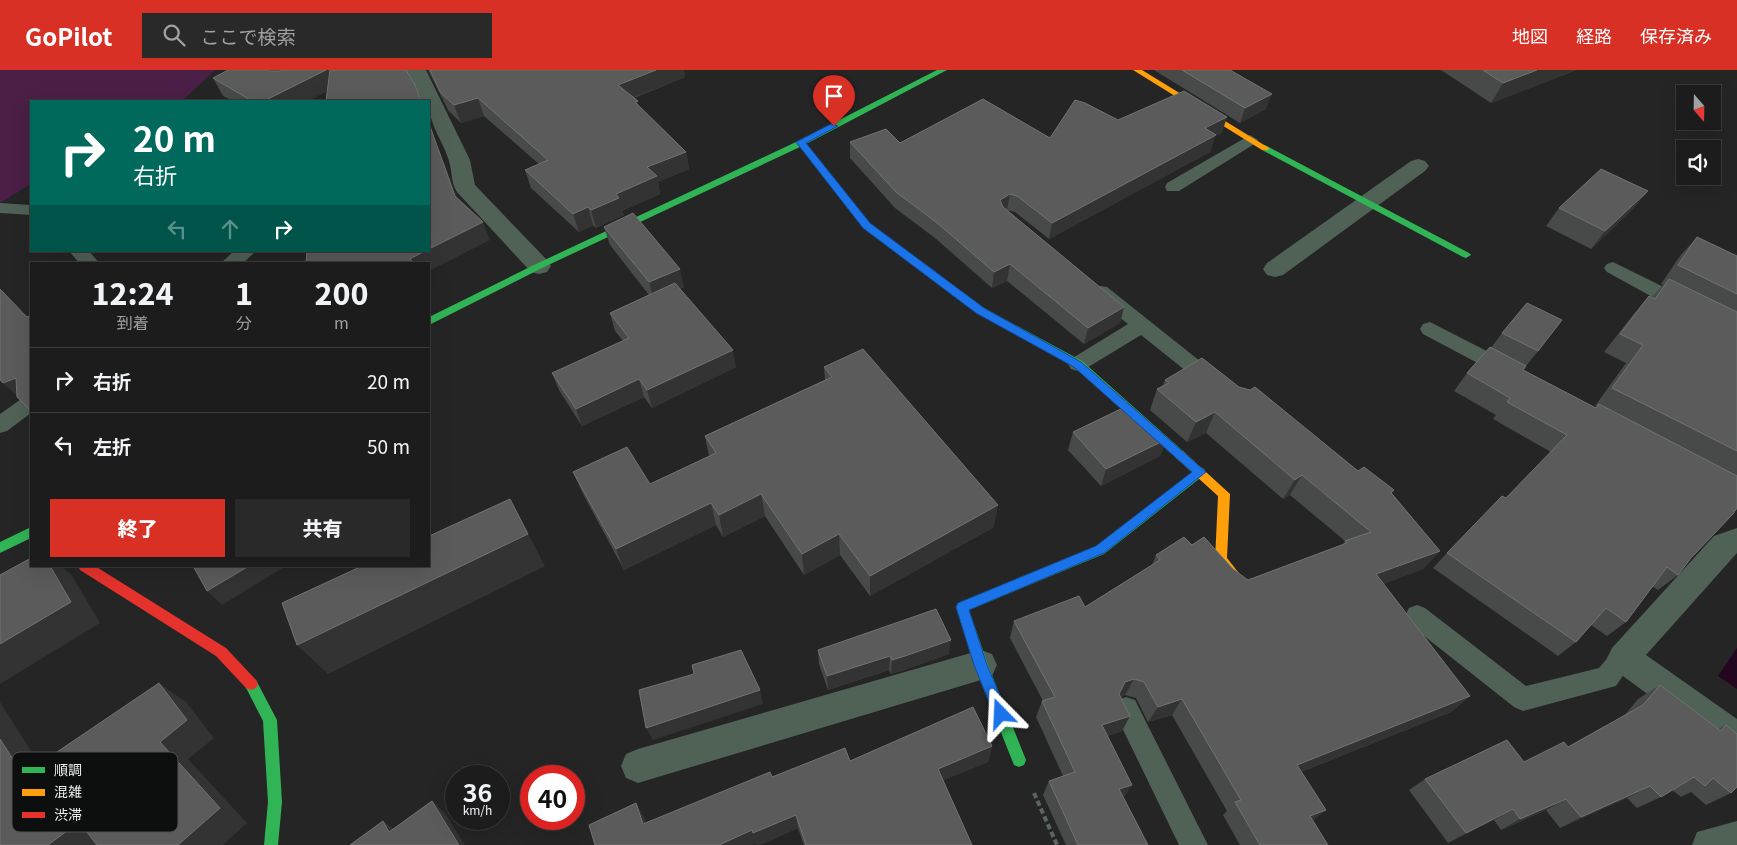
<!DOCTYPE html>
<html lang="ja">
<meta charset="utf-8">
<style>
body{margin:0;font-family:Georgia,"Noto Sans JP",serif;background:#282928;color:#f1f3f6;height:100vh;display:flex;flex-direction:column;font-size:19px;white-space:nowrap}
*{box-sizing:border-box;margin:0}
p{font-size:16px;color:#a0a1a3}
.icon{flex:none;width:28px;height:28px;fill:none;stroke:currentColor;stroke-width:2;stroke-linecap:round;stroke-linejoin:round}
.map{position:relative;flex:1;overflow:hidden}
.sheet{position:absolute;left:30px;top:192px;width:400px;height:305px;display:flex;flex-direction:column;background:#1b1c1b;border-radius:0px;box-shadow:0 5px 20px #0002,0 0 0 1px #393a3a}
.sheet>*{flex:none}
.guide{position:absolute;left:30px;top:30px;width:400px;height:152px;border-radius:0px;box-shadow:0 5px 20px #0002,0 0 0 1px #393a3a;background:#00695c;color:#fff;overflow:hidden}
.needle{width:32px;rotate:160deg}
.controls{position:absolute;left:1676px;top:15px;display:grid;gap:10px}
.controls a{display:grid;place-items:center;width:45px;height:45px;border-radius:0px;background:#1b1c1b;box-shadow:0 5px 20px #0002,0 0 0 1px #393a3a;font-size:25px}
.speed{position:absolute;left:445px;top:695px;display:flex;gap:10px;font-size:25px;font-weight:700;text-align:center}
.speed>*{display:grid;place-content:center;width:65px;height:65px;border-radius:50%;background:#1b1c1b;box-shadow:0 5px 20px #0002,0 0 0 1px #393a3a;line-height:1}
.speed small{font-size:12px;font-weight:400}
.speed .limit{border:8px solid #d22;background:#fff;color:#111}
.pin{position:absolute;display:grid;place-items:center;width:42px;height:42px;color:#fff;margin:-51px -21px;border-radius:50% 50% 50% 0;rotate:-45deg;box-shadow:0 0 5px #0007}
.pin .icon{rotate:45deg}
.me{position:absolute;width:55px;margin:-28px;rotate:339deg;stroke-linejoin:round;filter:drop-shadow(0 0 4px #0008)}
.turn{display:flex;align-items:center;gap:18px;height:105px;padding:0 20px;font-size:22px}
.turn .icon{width:65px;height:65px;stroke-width:2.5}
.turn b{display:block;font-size:35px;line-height:42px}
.lanes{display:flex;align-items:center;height:48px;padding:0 20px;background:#0003;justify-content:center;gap:25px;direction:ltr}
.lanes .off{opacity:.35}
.eta{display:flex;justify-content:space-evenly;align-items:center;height:85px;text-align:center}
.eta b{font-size:30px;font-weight:800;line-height:35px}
.primary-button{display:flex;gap:10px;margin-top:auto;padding:10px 20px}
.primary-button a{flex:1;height:58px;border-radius:0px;background:#d93025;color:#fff;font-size:20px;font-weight:800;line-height:58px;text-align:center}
.primary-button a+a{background:#282928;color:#f1f3f6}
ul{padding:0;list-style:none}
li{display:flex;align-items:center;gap:15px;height:65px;padding:0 20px;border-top:1px solid #393a3a}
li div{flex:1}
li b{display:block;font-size:19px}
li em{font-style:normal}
header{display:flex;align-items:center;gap:30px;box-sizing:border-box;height:70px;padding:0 25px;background:#d93025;color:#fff}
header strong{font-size:24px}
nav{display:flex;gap:28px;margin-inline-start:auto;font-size:18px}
.search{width:350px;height:45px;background:#282928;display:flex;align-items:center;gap:12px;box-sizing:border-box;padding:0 18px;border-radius:0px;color:#a0a1a3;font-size:19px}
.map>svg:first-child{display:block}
</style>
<header>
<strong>GoPilot</strong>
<div class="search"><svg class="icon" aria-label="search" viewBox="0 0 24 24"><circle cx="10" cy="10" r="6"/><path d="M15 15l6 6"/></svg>ここで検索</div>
<nav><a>地図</a><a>経路</a><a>保存済み</a></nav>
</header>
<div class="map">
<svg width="1737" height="775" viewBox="0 0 1737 775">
<rect width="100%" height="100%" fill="#242524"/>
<path fill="#4b1f47" d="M 0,0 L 215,0 L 182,31 L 31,31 L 31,114 L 0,133 Z"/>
<path fill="#240621" d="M 1737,578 L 1737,619 L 1718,606 Z"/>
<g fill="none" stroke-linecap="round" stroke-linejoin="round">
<path stroke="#5a665f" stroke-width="4" stroke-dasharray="5.5 3" stroke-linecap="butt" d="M 1034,723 L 1057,775"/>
<path fill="#506156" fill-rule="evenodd" d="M 1250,65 L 1258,70 L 1256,73 L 1179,121 L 1167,121 L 1165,117 L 1167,113 Z
M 0,133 L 31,135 L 31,145 L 0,143 Z
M 69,181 L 89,181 L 100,194 L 80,194 Z
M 234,181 L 256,181 L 242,194 L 220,194 Z
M 1613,192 L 1690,230 L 1692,235 L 1690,240 L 1683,242 L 1676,240 L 1607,202 L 1604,198 L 1607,194 Z
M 1100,216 L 1107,217 L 1220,307 L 1223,312 L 1220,317 L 1213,320 L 1206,317 L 1141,265 L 1085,299 L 1078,301 L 1071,299 L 1068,294 L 1071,289 L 1128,254 L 1093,227 L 1091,222 L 1093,217 Z
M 1430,252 L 1514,295 L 1517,300 L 1514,305 L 1507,307 L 1500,305 L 1423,264 L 1420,259 L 1423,254 Z
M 31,324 L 31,343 L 7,361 L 0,363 L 0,344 L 24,327 Z
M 1417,535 L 1425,538 L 1526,616 L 1599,598 L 1614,580 L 1623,577 L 1632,580 L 1635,588 L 1616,616 L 1523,641 L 1514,637 L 1409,554 L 1405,546 L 1409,538 Z
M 1126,627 L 1135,630 L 1208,775 L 1179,775 L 1113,639 L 1117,630 Z"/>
<path fill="#506156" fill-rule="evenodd" d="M 403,0 L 426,0 L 470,90 L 475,115 L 547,190 L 551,196 L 547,202 L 539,204 L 531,202 L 457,122 C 451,113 452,101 449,91 C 442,68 429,57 429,31 L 422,31 L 410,6 Z
M 1418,89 L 1425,91 L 1429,96 L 1425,101 L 1283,205 L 1275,207 L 1267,205 L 1263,199 L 1267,193 L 1411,91 Z
M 1737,458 L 1737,483 L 1646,585 L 1737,649 L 1737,685 L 1725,681 L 1612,598 L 1607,588 L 1612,578 L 1714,466 Z
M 981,580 L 992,584 L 997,595 L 992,606 L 981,610 L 638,713 L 626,708 L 621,696 L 626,684 L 638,679 Z
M 1737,751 L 1737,775 L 1692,775 L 1697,762 Z"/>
<path fill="#30b455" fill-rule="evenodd" d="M 937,0 L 947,0 L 806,74 L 869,154 L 984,238 L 1082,291 L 1183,381 L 1185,384 L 1183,387 L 1175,387 L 1074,297 L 976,242 L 863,158 L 800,77 L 542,198 L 429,255 L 429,247 L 536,194 L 798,71 Z
M 1265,75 L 1469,183 L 1471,185 L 1466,188 L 1463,187 L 1262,80 L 1262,76 Z
M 1200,397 L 1204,399 L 1206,402 L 1204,405 L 1104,484 L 969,540 L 988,595 L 1026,690 L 1024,695 L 1019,697 L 1014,695 L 974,595 L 956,537 L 958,533 L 1096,476 Z
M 31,457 L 31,468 L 0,483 L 0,472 Z
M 251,608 L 256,610 L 277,650 L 282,732 L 278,775 L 264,775 L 268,732 L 263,651 L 244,614 L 246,610 Z"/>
<path fill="#ff9f0a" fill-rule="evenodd" d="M 1133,0 L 1142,0 L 1269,78 L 1268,80 L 1262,80 Z
M 1179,380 L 1183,381 L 1230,424 L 1227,488 L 1245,511 L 1243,515 L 1239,516 L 1235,515 L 1215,490 L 1218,426 L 1175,387 L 1173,384 L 1175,381 Z"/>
<path fill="#e5322d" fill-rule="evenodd" d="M 78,496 L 95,496 L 226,578 L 256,610 L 258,614 L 256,618 L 251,620 L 246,618 L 216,586 L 80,500 Z"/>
</g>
<path fill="#484a49" d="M 428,0 L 684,0 L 685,7 L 634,28 L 639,36 L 686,82 L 689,99 L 658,112 L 660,124 L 622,141 L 624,145 L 596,158 L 593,155 L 579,162 L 531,118 L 525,100 L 539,94 L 484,46 L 461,53 L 448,40 Z
M 1154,0 L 1232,0 L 1231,1 L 1266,39 L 1240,53 Z
M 1441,0 L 1577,0 L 1491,33 Z
M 213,8 L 327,21 L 308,31 L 233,31 L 223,26 Z
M 1118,50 L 1222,63 L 1215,66 L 1210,82 L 1049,169 L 1015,142 L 1007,140 L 1124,237 L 1120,253 L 1084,274 L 1007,211 L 992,218 L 935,168 L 895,138 L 850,88 L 850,72 L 900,73 L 1050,68 Z
M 1648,121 L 1633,139 L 1591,179 L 1546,156 L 1559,138 Z
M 604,157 L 684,217 L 679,219 L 736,297 L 652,338 L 644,327 L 582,356 L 559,320 L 552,303 L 623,271 L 615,261 L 610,243 L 649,225 L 610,175 Z
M 1697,167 L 1737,186 L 1737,438 L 1691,488 L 1678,505 L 1658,520 L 1652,516 L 1626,552 L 1607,566 L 1591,555 L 1576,572 L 1558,586 L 1433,498 L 1447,483 L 1506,428 L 1551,382 L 1493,349 L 1496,345 L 1454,321 L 1467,303 L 1491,278 L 1502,263 L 1538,281 L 1523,300 L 1596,338 L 1597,337 L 1595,336 L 1626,293 L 1604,282 L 1633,245 L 1649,226 L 1652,227 L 1663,215 L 1661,214 L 1680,186 Z
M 824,297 L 994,457 L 870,526 L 840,485 L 804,505 L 765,446 L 723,467 L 716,455 L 624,500 L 583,424 L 573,402 L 650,414 L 709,386 L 705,366 L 825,310 Z
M 1165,310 L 1239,317 L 1358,401 L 1394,420 L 1392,423 L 1440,481 L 1423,499 L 1383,514 L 1470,626 L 1451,642 L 1301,702 L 1326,740 L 1313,750 L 1328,775 L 1240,775 L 1223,745 L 1227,741 L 1172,645 L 1148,652 L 1136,628 L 1125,625 L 1121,627 L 1122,661 L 1107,666 L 1124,728 L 1148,775 L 1066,775 L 1043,725 L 1049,711 L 1063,706 L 1036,647 L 1042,631 L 1043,631 L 1010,568 L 1014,551 L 1085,537 L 1152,495 L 1156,485 L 1192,475 L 1233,499 L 1248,510 L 1342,475 L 1345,471 L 1290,425 L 1283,429 L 1206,363 L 1187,372 L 1150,340 L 1157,319 L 1162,317 Z
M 1073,362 L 1167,369 L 1160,386 L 1101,416 L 1068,380 Z
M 818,580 L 949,584 L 904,600 L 891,604 L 889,600 L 828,620 L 819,594 Z
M 1660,615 L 1718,659 L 1726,655 L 1731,723 L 1706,735 L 1691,722 L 1681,727 L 1672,720 L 1661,727 L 1637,738 L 1627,728 L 1560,758 L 1546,740 L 1501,760 L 1494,750 L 1448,773 L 1409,720 L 1425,709 L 1524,692 L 1568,677 L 1624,646 L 1638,629 Z
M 992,676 L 988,692 L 943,710 L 972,775 L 804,775 L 798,758 L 760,775 L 757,775 L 756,773 L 595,775 L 644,747 L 646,753 L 772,707 L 850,691 Z"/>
<path fill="#323332" d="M 267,0 L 293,0 L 274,14 Z
M 326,0 L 331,0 L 339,15 L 308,31 L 264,31 Z
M 656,0 L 684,0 L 685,7 L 622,32 L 618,15 Z
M 1537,0 L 1577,0 L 1491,33 L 1503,13 Z
M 1272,24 L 1266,39 L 1240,53 L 1245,38 Z
M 478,28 L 484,46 L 461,53 L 454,35 Z
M 1227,47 L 1222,63 L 1215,66 L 1210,82 L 1049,169 L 1052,153 L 1205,58 Z
M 429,50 L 433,61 L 432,62 L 438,77 L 463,143 L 429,61 Z
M 686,82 L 689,99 L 658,112 L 660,124 L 622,141 L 624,145 L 596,158 L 591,140 L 616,124 L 647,97 Z
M 1648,121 L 1633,139 L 1591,179 L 1605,161 Z
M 1010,124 L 1007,140 L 998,147 L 1000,130 Z
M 588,137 L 593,155 L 579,162 L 573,144 Z
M 483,152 L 490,170 L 429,201 L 429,194 L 412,194 L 410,189 L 425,181 L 429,181 L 429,179 Z
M 1010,194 L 1007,211 L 992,218 L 994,202 Z
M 680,199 L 684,217 L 654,230 L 649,212 Z
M 1124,237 L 1120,253 L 1084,274 L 1088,258 Z
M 733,280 L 736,297 L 652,338 L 647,320 Z
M 16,308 L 19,328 L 3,313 Z
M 639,309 L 644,327 L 582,356 L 576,339 Z
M 1215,342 L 1206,363 L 1187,372 L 1196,352 Z
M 1167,369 L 1160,386 L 1101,416 L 1106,399 Z
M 1302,405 L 1290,425 L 1283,429 L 1295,410 Z
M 761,424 L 765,446 L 723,467 L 719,445 Z
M 510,429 L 545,496 L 328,604 L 297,575 Z
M 711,433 L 716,455 L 624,500 L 616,479 Z
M 998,435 L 994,457 L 870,526 L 870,506 Z
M 839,464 L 840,485 L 804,505 L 802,484 Z
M 1440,481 L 1423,499 L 1360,523 L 1376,504 Z
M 50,496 L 60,496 L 71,504 L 100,553 L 0,614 L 0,574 Z
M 249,496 L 286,496 L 222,535 L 207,521 Z
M 951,570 L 949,584 L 904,600 L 891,604 L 892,590 Z
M 890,586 L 889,600 L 828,620 L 827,606 Z
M 1134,609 L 1125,625 L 1116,628 L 1125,612 Z
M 159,613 L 186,632 L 214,668 L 188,689 L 247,753 L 223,775 L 178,775 L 160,672 Z
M 760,620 L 763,634 L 653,670 L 646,658 Z
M 1470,626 L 1451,642 L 1283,709 L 1297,695 Z
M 1182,629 L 1172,645 L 1148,652 L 1158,637 Z
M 0,632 L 57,722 L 23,705 L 0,669 Z
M 1130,646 L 1122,661 L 1094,670 L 1102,655 Z
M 992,676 L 988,692 L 936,713 L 938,699 Z
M 1132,715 L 1123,729 L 1119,719 Z
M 1650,716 L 1627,728 L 1560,758 L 1581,747 Z
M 1566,729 L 1546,740 L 1501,760 L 1520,749 Z
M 432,731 L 445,743 L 465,775 L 459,775 Z
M 636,733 L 644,747 L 651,767 L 643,754 Z
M 1513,739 L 1494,750 L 1448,773 L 1466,763 Z
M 1326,740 L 1310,753 L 1310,746 Z
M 796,745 L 798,758 L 760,775 L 757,775 L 753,763 Z
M 383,751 L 398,762 L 389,762 Z
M 79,752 L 102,775 L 48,775 Z
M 752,760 L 756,773 L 752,775 L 719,775 Z"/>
<path fill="#5a5b5a" stroke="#717372" d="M 228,0 L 268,0 L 270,1 L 281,1 L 282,0 L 326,0 L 264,31 L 252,31 L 213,8 Z
M 330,0 L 406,0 L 415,15 L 421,31 L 326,31 Z
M 430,0 L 656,0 L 618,15 L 638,31 L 635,32 L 686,82 L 647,97 L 657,106 L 616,124 L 619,128 L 591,140 L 588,137 L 573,144 L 525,100 L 548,90 L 478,28 L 454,35 L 441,23 Z
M 1182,0 L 1230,0 L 1272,24 L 1245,38 Z
M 1483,0 L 1537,0 L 1503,13 Z
M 1184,21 L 1227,47 L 1205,58 L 1216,65 L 1052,153 L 1017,126 L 1010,124 L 1000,130 L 1003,137 L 1124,237 L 1088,258 L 1010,194 L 994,202 L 936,152 L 896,122 L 850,72 L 886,59 L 900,73 L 983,29 L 1050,68 L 1075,30 L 1085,33 L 1118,50 Z
M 429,55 L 431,59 L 455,126 L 483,152 L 429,179 Z
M 1601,99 L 1648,121 L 1605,161 L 1559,138 Z
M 633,143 L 680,199 L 649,212 L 604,157 Z
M 1697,167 L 1737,186 L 1737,224 L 1678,195 Z
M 307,181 L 425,181 L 410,189 L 415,194 L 302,194 L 306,192 Z
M 1669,209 L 1737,242 L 1737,381 L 1612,318 L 1643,275 L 1620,264 L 1649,226 L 1655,229 Z
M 675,213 L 733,280 L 647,320 L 639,309 L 576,339 L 552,303 L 629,268 L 610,243 Z
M 0,219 L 27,247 L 31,245 L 31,341 L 17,327 L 16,308 L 3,313 L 0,310 Z
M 1527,233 L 1562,250 L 1538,281 L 1502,263 Z
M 1490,277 L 1526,296 L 1523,300 L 1596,338 L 1599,334 L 1737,406 L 1737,438 L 1733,444 L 1691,488 L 1678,505 L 1667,497 L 1626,552 L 1606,538 L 1576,572 L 1447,483 L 1502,426 L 1506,428 L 1567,365 L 1507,332 L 1510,328 L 1467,303 Z
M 863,279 L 998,435 L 870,506 L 839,464 L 802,484 L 761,424 L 719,445 L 711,433 L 616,479 L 573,402 L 627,377 L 650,414 L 716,383 L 705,366 L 832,307 L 824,297 Z
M 1202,288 L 1239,317 L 1250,320 L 1255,317 L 1358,401 L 1364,397 L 1394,420 L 1391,423 L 1440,481 L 1376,504 L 1470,626 L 1297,695 L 1326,740 L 1310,746 L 1328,775 L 1260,775 L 1235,732 L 1241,730 L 1182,629 L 1158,637 L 1144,612 L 1134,609 L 1125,612 L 1119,624 L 1130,646 L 1102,655 L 1132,715 L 1119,719 L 1148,775 L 1078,775 L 1049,711 L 1075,702 L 1042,631 L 1055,627 L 1014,551 L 1079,526 L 1085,537 L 1160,490 L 1156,485 L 1184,467 L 1192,475 L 1204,467 L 1233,499 L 1248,510 L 1347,473 L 1345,471 L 1371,462 L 1302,405 L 1295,410 L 1215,342 L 1196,352 L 1157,319 L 1169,313 L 1165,310 Z
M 1129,335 L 1167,369 L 1106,399 L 1073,362 Z
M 510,429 L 528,464 L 297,575 L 282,533 L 362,496 L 429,496 L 429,466 Z
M 31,488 L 31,496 L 50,496 L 71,532 L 0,574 L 0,505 Z
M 193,496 L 249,496 L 207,521 Z
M 936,539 L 951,570 L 905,586 L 892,590 L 890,586 L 827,606 L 818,580 Z
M 741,580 L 760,620 L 646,658 L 639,620 L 694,604 L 692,595 Z
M 159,613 L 187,650 L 160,672 L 220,738 L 178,775 L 97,775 L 79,752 L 48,775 L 0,775 L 0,669 L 23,705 Z
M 1660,615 L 1721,661 L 1726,655 L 1737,664 L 1737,717 L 1731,723 L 1713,708 L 1705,716 L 1694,707 L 1661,727 L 1650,716 L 1581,747 L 1566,729 L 1520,749 L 1513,739 L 1466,763 L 1425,709 L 1507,670 L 1524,692 L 1564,672 L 1568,677 L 1643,635 Z
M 973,637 L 992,676 L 938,699 L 972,775 L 806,775 L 796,745 L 753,763 L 752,760 L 719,775 L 595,775 L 589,755 L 636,733 L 643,754 L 770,702 L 772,707 L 845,678 L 850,691 Z
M 432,731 L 459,775 L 350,775 L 383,751 L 389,762 Z"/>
<path fill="#1a73e8" stroke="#114b97" d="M 831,54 L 838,56 L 806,73 L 870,153 L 984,238 L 1081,292 L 1206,402 L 1104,483 L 969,540 L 987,595 L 1008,644 L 1006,649 L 1001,651 L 996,649 L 974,595 L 956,537 L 958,533 L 1096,476 L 1192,402 L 1074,297 L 976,243 L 863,158 L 796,72 Z"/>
<rect x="12" y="682" width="166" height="80" rx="8" fill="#0d0f0e" stroke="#505252" stroke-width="1"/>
<rect x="22" y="697" width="23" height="6" fill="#30b455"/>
<rect x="22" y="719" width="23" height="7" fill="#ff9f0a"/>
<rect x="22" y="742" width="23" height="6" fill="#e5322d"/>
<g font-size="14" fill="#eef0ef">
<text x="54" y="705">順調</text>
<text x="54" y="727">混雑</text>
<text x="54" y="750">渋滞</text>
</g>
</svg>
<div class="controls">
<a><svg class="needle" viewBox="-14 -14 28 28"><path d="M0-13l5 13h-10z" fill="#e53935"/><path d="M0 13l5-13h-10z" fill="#a0a1a3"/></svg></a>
<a><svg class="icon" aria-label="sound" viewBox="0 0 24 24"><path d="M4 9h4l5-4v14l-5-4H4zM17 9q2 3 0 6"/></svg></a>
</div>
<div class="speed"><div>36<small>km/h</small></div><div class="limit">40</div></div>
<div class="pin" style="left:834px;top:56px;background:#d93025"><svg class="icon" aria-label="arrive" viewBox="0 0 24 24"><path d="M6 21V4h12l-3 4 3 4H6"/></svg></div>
<svg class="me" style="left:1001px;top:644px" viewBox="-20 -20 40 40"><path d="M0-17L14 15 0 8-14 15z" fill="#1a73e8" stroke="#fff" stroke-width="4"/></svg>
<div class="guide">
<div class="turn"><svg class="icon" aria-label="right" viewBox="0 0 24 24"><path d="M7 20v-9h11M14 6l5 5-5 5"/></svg><div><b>20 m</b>右折</div></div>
<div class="lanes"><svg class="icon off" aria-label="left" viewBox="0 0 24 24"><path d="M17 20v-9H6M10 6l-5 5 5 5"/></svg><svg class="icon off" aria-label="ahead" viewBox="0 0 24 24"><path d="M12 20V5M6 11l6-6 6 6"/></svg><svg class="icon" aria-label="right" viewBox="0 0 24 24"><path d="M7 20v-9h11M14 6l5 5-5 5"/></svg></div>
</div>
<section class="sheet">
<div class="eta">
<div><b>12:24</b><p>到着</p></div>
<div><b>1</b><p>分</p></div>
<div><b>200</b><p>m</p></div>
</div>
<ul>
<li><svg class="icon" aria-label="right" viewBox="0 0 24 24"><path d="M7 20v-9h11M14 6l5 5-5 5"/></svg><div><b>右折</b></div><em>20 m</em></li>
<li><svg class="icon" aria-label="left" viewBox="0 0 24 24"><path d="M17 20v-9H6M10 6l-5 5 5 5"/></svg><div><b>左折</b></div><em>50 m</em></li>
</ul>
<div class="primary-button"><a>終了</a><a>共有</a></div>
</section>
</div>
